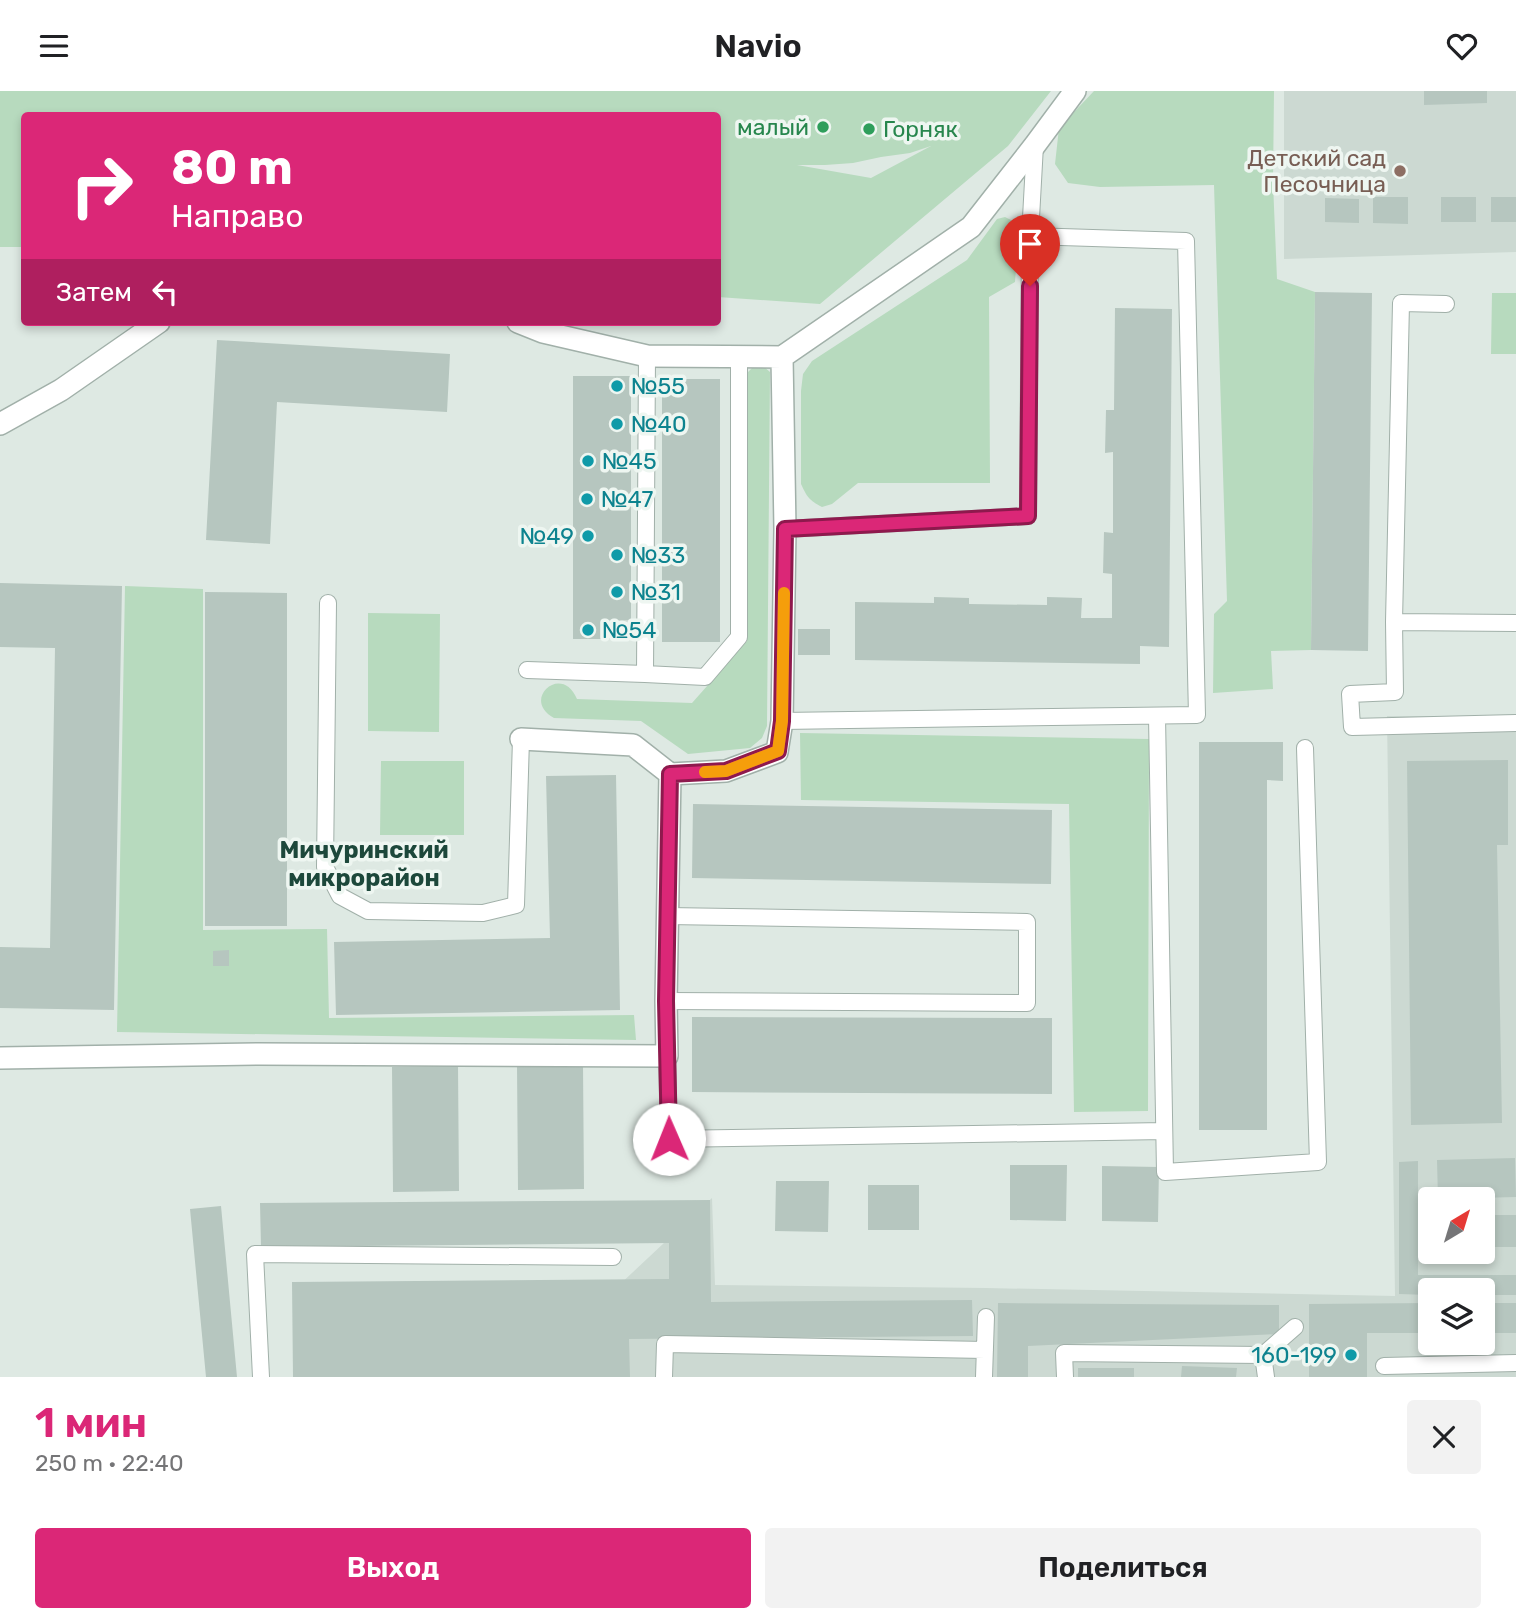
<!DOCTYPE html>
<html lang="ru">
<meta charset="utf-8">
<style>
body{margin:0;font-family:Rubik,sans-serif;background:#f2f2f2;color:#202124;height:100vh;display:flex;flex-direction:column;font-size:26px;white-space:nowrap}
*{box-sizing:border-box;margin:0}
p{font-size:23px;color:#757577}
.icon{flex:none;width:38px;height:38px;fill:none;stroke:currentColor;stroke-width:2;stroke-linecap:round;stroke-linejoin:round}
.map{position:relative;height:1286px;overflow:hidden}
.sheet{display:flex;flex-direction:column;background:#fff;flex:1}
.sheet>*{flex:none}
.hud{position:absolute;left:21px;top:21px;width:700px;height:214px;border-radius:7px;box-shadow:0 4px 10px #0003;background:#db2777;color:#fff;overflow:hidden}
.needle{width:46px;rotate:38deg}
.fabs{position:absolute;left:1418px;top:1096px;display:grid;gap:14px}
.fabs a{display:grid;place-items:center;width:77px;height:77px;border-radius:7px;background:#fff;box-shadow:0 4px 10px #0003;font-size:35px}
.pin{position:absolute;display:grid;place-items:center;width:60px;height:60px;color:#fff;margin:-72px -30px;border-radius:50% 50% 50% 0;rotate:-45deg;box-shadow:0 0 7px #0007}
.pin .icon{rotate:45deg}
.me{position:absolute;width:77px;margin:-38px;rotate:359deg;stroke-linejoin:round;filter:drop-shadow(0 0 5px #0008)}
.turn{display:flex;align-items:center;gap:24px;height:147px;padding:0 35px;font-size:32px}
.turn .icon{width:91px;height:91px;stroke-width:2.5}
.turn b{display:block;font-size:49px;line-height:60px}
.then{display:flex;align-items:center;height:66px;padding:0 35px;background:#0003;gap:14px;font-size:26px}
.round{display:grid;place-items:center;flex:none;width:74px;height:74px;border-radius:7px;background:#f2f2f2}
.summary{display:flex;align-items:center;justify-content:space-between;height:119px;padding:0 35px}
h1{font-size:42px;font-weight:600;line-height:52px;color:#db2777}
.button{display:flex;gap:14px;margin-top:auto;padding:14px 35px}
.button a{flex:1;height:80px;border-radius:7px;background:#db2777;color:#fff;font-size:28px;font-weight:600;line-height:80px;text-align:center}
.button a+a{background:#f2f2f2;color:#202124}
header{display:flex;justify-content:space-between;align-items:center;height:91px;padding:0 35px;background:#fff;font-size:32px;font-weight:600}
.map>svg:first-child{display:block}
</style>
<header><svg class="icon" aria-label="menu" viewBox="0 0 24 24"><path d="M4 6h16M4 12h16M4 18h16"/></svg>Navio<svg class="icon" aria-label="heart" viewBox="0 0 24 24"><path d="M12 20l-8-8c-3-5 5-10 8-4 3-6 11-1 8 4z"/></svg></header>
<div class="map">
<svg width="1516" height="1286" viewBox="0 0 1516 1286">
<rect width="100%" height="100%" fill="#dee9e3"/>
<path fill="#ccd9d2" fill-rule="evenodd" d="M 1284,0 L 1516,0 L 1516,161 L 1284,168 Z
M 602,529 L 631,529 L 631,548 L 602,548 Z
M 1387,625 L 1516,625 L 1516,1286 L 521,1286 L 712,1107 L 715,1194 L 986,1197 L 1395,1205 ZM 1430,1108 L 1482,1108 L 1482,1160 L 1430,1160 ZM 1430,1199 L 1482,1199 L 1482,1251 L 1430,1251 Z"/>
<path fill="#b7dabe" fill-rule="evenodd" d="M 0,0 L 1051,0 L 1008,55 L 820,213 L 718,206 L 718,24 L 24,24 L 24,156 L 0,156 ZM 931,55 L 871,87 L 797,74 L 825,74 L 853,72 L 881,66 L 910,62 Z
M 1094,0 L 1274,0 L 1273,92 L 1277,188 L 1315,201 L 1311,559 L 1271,560 L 1273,598 L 1213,602 L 1214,523 L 1227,510 L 1214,94 L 1100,96 L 1068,92 L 1055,73 L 1059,37 Z
M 1005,126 L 1013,130 L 1019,138 L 1015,191 L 989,206 L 990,392 L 858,392 L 832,413 L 822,416 C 809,409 807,406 801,393 L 801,300 L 803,283 L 812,270 L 967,169 L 997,128 Z
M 1492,202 L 1516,202 L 1516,263 L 1491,263 Z
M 754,275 L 763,275 L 770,281 L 767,635 L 762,647 L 750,657 L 688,663 L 641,630 L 554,627 C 520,609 562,571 577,608 L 692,612 L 747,550 L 748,281 Z
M 125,495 L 203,498 L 203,839 L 327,838 L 329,927 L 634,924 L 636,949 L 117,941 Z
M 368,522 L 440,523 L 439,641 L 368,640 Z
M 800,642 L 1149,648 L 1148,1020 L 1074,1021 L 1069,713 L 801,709 Z
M 381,670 L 464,670 L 464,744 L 380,744 Z"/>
<path fill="#b6c6bf" d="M 1424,0 L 1487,0 L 1487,12 L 1424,14 Z
M 1373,106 L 1408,106 L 1408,133 L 1373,132 Z
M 1441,106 L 1476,106 L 1476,131 L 1441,131 Z
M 1491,106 L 1516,106 L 1516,131 L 1491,131 Z
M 1325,107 L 1359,108 L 1359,132 L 1325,131 Z
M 1315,201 L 1372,202 L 1368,560 L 1311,559 Z
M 1115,217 L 1172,218 L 1169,556 L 1140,555 L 1140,573 L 855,569 L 855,511 L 934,512 L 934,506 L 969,507 L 969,513 L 1047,514 L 1047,506 L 1082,507 L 1081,527 L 1112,527 L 1112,483 L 1103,482 L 1104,441 L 1113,442 L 1113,361 L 1105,362 L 1106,319 L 1114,319 Z
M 217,249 L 450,263 L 447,321 L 277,311 L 270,453 L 206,449 Z
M 573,285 L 631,285 L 631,529 L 602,529 L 602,548 L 573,548 Z
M 662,288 L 720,288 L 720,551 L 662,551 Z
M 0,492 L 122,495 L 114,919 L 0,917 L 0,856 L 50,857 L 55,557 L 0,556 Z
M 205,501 L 287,502 L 287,835 L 205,835 Z
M 798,538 L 830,538 L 830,564 L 798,564 Z
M 1199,651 L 1283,651 L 1283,690 L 1267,689 L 1267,1039 L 1199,1039 Z
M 1508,669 L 1508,754 L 1497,754 L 1502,1032 L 1411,1034 L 1407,670 Z
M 616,684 L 620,919 L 336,924 L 334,851 L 550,847 L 546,685 Z
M 693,713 L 1052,719 L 1051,793 L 692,787 Z
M 229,859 L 229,875 L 213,875 L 213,860 Z
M 692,926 L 1052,927 L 1052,1003 L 692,1001 Z
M 517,974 L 583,974 L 584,1098 L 518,1099 Z
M 458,975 L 459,1100 L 393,1101 L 392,976 Z
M 1515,1067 L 1516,1106 L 1438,1108 L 1437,1069 Z
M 1418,1070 L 1418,1184 L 1516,1184 L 1516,1204 L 1482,1204 L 1482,1199 L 1430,1199 L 1430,1204 L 1399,1203 L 1399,1071 Z
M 1010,1074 L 1067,1074 L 1066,1130 L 1010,1129 Z
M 1102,1075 L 1159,1076 L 1158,1131 L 1102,1130 Z
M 776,1090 L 829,1090 L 828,1141 L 775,1140 Z
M 868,1094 L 919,1094 L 919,1139 L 868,1139 Z
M 710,1109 L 711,1211 L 972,1209 L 973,1245 L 629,1248 L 630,1286 L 293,1286 L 292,1191 L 669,1188 L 669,1152 L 261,1156 L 260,1112 Z
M 221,1115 L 237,1286 L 206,1286 L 190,1118 Z
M 1482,1124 L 1516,1124 L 1516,1156 L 1482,1156 Z
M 998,1212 L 1279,1214 L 1279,1243 L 1028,1255 L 1028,1286 L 997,1286 Z
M 1430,1212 L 1430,1242 L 1367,1242 L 1367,1286 L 1309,1286 L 1309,1213 Z
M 1482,1212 L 1516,1212 L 1516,1242 L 1482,1242 Z
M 1182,1275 L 1237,1277 L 1236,1286 L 1181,1286 Z
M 1078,1277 L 1134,1277 L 1134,1286 L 1078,1286 Z"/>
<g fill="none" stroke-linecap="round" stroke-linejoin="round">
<g stroke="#a1b0a9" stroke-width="18">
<path id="service" d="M 1446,213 L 1401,212 L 1394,531 L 1516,532
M 785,438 L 1028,425 L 1030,145 L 1035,54
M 328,512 L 325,776 L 340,805 L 368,820 L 483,822 L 516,814 L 521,648
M 1394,531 L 1395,601 L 1350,603 L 1352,636 L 1516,632
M 527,579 L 645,583 L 647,265
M 645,583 L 705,586 L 739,546 L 739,266
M 1157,625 L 1165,1081 L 1318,1071 L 1305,657
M 782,630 L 1197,624 L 1186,150 L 1030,145
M 666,910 L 1027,912 L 1027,831 L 667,825
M 667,965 L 669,1048 L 1164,1040
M 1263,1264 L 1266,1286
M 1384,1275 L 1516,1272
M 261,1286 L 255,1163 L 613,1166
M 664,1286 L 665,1253 L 985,1259
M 984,1286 L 986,1226
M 1065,1286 L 1064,1262 L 1263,1264 L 1295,1236"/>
</g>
<g stroke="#a1b0a9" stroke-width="24">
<path id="minor" d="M 518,231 L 543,241 L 647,265 L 782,266 L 971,136 L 1035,54 L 1075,0
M 0,333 L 61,299 L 159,231
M 521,648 L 633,654 L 670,683
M 0,967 L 259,963 L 667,965 L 666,910 L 670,683 L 726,680 L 777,661 L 782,630 L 785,438 L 782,266"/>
</g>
<use href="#service" stroke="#fff" stroke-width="16"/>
<use href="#minor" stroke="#fff" stroke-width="21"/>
</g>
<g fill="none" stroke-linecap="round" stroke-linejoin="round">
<g stroke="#8e194d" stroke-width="18">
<path id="route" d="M 669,1048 L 666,910 L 670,683 L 726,680 L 778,660 L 782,630 L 785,438 L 1028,425 L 1030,195"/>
</g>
<use href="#route" stroke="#db2777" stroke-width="12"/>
<path stroke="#f59e0b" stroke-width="12" d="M 705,681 L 726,680 L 778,660 L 782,630 L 784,502"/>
</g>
<g fill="#2e9e5b" stroke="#eef6f1" stroke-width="2.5">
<circle cx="823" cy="36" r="7"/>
<circle cx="869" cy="38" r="7"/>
</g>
<circle fill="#8d6e63" stroke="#eef6f1" stroke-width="2.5" cx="1400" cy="80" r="7"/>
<g fill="#0f9aa8" stroke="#eef6f1" stroke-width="2.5">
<circle cx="617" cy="295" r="7"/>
<circle cx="617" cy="333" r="7"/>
<circle cx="588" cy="370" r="7"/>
<circle cx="587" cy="408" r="7"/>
<circle cx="588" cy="445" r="7"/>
<circle cx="617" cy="464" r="7"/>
<circle cx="617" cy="501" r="7"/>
<circle cx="588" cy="539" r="7"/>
<circle cx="1351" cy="1264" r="7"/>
</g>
<g text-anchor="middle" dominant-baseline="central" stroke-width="7" stroke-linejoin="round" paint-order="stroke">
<g font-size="23" fill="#27864d" stroke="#eef6f1" text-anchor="end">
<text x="809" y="36">малый</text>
<text x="883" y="38" text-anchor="start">Горняк</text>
</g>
<g font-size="23" fill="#785e54" stroke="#eef6f1" text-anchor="end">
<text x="1386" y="67">Детский сад<tspan x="1386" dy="26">Песочница</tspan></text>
</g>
<g font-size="23" fill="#0d838f" stroke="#eef6f1" text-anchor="start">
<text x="631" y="295">№55</text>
<text x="631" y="333">№40</text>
<text x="602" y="370">№45</text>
<text x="601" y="408">№47</text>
<text x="574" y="445" text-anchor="end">№49</text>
<text x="631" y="464">№33</text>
<text x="631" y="501">№31</text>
<text x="602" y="539">№54</text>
<text x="1337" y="1264" text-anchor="end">160-199</text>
</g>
<g font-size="24" font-weight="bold" fill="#1d483b" stroke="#eef6f1">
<text x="364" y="759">Мичуринский<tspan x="364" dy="28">микрорайон</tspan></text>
</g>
</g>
</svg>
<div class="fabs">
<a><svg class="needle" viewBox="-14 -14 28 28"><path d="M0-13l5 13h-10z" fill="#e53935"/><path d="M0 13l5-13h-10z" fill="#757577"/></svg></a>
<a><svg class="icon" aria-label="layers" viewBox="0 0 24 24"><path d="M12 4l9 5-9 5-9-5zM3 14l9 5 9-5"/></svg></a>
</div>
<div class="pin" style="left:1030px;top:195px;background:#d93025"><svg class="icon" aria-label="arrive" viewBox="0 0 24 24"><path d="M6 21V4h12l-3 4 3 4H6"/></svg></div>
<svg class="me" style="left:669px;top:1048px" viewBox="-20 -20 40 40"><circle r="19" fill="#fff"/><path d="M0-13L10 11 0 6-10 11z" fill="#db2777"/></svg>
<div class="hud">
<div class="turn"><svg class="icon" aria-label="right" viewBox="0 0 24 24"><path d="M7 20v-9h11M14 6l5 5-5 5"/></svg><div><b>80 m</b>Направо</div></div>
<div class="then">Затем<svg class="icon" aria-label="left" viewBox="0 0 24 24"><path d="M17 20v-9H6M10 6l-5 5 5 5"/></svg></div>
</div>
</div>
<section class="sheet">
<div class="summary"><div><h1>1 мин</h1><p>250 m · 22:40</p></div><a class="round"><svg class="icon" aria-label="close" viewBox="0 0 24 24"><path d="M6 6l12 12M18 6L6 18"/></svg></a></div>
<div class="button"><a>Выход</a><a>Поделиться</a></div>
</section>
